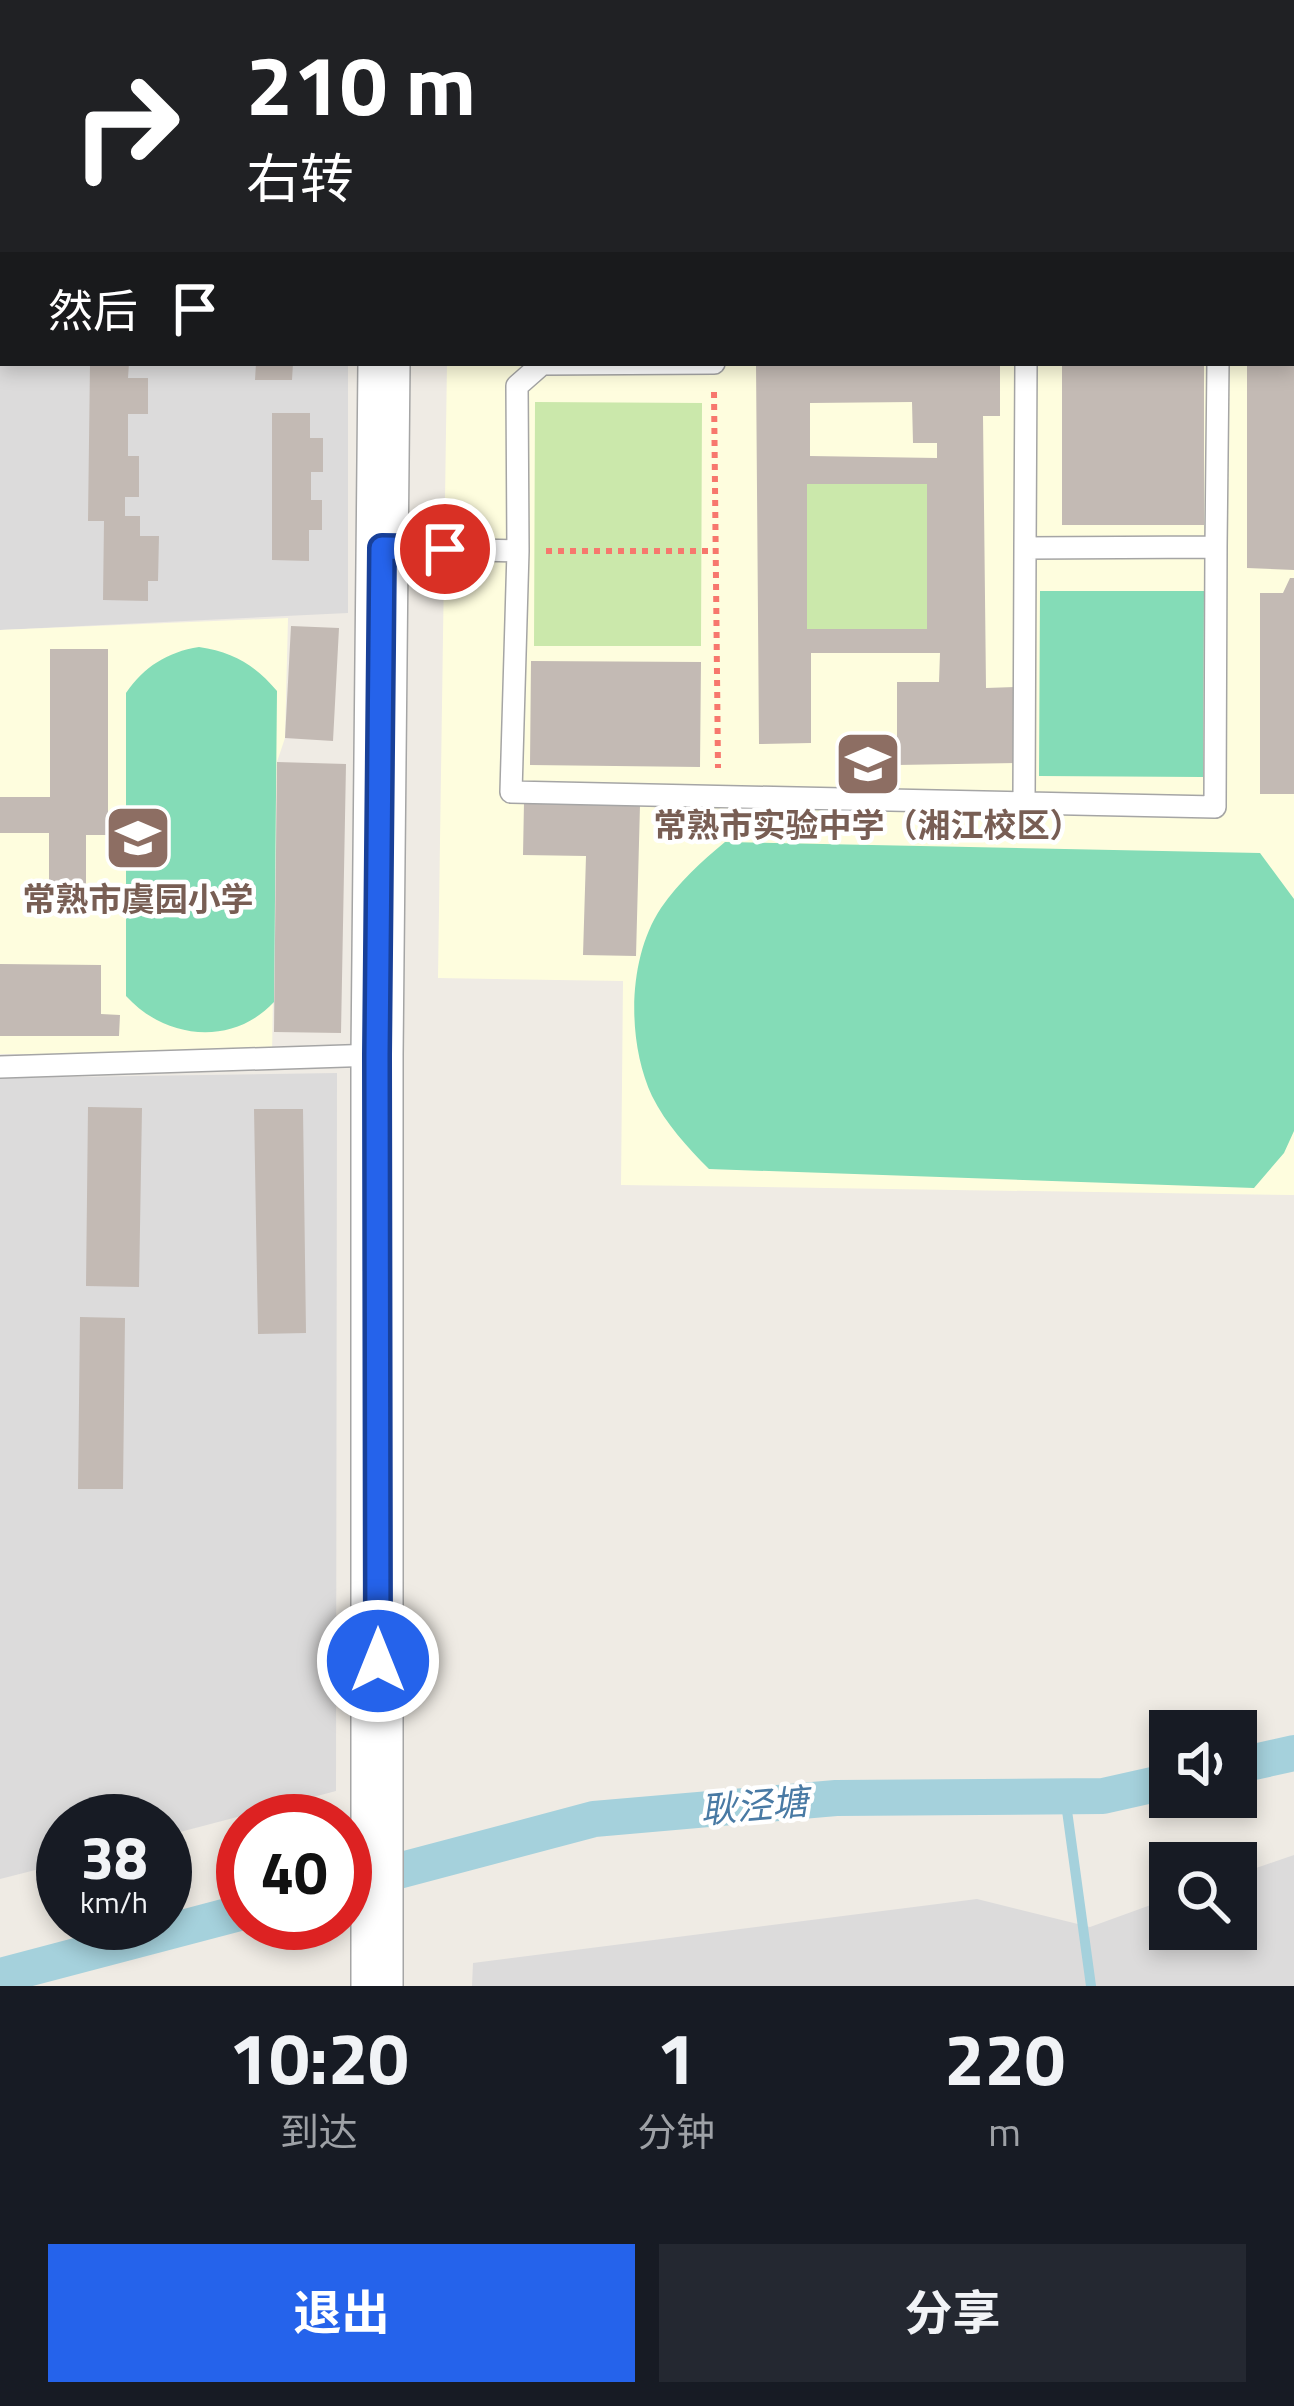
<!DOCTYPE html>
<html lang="zh">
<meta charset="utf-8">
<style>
body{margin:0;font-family:"Titillium Web","Noto Sans SC",sans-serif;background:#242831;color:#f1f3f6;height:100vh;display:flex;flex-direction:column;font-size:45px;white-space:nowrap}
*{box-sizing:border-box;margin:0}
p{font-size:39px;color:#9ea1a6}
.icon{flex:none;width:66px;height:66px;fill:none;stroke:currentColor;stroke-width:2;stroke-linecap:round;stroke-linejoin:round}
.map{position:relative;height:1986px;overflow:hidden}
.sheet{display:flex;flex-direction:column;background:#171b24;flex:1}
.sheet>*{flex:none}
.guide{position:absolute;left:0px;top:0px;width:1296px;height:366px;box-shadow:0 6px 18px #0003;background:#202124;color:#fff;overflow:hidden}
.controls{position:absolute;left:1149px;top:1710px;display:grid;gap:24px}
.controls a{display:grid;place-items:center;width:108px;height:108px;border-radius:0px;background:#171b24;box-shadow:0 6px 18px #0003;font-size:60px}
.speed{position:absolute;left:36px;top:1794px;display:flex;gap:24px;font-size:60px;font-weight:700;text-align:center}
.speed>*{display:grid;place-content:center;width:156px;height:156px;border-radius:50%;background:#171b24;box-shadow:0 6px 18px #0003;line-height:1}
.speed small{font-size:30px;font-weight:400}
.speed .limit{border:18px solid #d22;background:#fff;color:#111}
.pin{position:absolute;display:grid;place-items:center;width:102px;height:102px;color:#fff;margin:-51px;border:6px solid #fff;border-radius:50%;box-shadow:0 3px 12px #0007}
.me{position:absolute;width:132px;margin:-66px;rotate:0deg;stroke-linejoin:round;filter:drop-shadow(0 0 9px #0008)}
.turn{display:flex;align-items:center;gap:42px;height:252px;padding:0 48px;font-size:54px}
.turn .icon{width:156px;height:156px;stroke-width:2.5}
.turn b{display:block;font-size:84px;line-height:102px}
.then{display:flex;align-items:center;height:114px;padding:0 48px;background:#0003;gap:24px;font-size:45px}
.eta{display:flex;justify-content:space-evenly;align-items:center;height:204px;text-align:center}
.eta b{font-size:72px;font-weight:700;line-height:84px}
.action{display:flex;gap:24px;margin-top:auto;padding:24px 48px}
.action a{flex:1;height:138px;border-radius:0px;background:#2563eb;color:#fff;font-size:48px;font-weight:700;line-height:138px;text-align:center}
.action a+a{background:#242831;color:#f1f3f6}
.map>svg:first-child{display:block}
</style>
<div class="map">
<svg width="1294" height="1986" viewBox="0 0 1294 1986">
<rect width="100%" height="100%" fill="#efebe4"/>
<path fill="#dcdbdb" d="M 0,0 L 348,0 L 3,3 L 3,363 L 348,363 L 348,613 L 0,630 Z
M 734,0 L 1294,0 L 1294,318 L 1293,3 L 734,3 Z
M 337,1073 L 336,1791 L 165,1836 L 165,1821 L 63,1821 L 63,1863 L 0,1879 L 0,1078 Z
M 1294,1855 L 1294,1986 L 472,1986 L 473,1963 L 977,1899 L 1090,1927 L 1170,1898 L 1170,1929 L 1236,1929 L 1236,1875 Z"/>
<path fill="#fefdde" d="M 1294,318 L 1294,1195 L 621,1185 L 623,981 L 438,978 L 447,363 L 1293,363 Z
M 288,618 L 285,738 L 277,762 L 272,1055 L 0,1054 L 0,630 Z"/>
<path fill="#cbe8ab" d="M 535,402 L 702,403 L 701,646 L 534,646 Z
M 807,484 L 927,484 L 927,629 L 807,629 Z"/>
<path fill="#84dcb7" d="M 1040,591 L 1204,591 L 1203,777 L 1039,776 Z
M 199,647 C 233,652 255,665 277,691 L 274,1002 C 232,1047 165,1039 126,996 L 126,693 C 144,667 167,652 199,647 Z
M 725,842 L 1260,853 L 1294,899 L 1294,1131 L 1284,1153 L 1254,1188 L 709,1169 C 687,1147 666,1124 652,1096 C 627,1042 627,959 661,908 C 679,882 701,862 725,842 Z"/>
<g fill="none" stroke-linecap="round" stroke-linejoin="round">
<path stroke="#a5d1dc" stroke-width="10" d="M 1065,1796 L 1091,1986"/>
<path stroke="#a5d1dc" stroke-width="36" d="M 1236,1766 L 1294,1753
M 345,1885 L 594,1819 L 836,1798 L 1103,1796 L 1170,1781
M 0,1976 L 243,1912"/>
</g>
<path fill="#c3bab4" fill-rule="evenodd" d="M 90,363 L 129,363 L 128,378 L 148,378 L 148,414 L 128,414 L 128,456 L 139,456 L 139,497 L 125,497 L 125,516 L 140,516 L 140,536 L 159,536 L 158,581 L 148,581 L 148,601 L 103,600 L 104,521 L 88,521 Z
M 256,363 L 293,363 L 292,380 L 255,380 Z
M 756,363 L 1000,363 L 1000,416 L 983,416 L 986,688 L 1015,687 L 1016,763 L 897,765 L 897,682 L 939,682 L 940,653 L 811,653 L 811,743 L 759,744 ZM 912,402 L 913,443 L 937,443 L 937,458 L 810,456 L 810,403 ZM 807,484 L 927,484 L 927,629 L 807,629 Z
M 1062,363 L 1204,363 L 1204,525 L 1062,525 Z
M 1247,363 L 1294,363 L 1294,570 L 1247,568 Z
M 272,413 L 310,413 L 310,438 L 323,438 L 323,472 L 311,472 L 311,500 L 322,500 L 322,530 L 309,530 L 309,561 L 272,560 Z
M 1290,578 L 1294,578 L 1294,794 L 1260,794 L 1260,593 L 1283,593 Z
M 291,626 L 339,628 L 333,741 L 285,738 Z
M 50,649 L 108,649 L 108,835 L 86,835 L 86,915 L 49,915 L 49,833 L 0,833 L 0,797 L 50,797 Z
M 531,661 L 701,662 L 700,767 L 530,765 Z
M 277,762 L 346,764 L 341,1033 L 274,1032 Z
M 524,802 L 640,805 L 636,956 L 583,955 L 586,856 L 523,855 Z
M 0,964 L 101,965 L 101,1014 L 120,1015 L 119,1036 L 0,1036 Z
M 88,1107 L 142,1108 L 139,1287 L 86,1286 Z
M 254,1109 L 303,1109 L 306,1333 L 258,1334 Z
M 80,1317 L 125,1318 L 123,1489 L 78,1489 Z"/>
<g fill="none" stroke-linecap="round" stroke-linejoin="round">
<g stroke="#a5a5a5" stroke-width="24">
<path id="service" d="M 1293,301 L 1294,301
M 714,363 L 542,364 L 517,386 L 518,551 L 511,792 L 1215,807 L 1216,547 L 1025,548 L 1026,363
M 1216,547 L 1218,363
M 382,548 L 518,551
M 1024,803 L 1025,548
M 0,1067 L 376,1055"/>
</g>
<g stroke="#a5a5a5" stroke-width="54">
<path id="tertiary" d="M 384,0 L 384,3
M 377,1986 L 377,1055 L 384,363"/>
</g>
<path stroke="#f7776d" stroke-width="6" stroke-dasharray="6 6" stroke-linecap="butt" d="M 714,392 L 718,768
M 546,551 L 718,551"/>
<use href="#service" stroke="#fff" stroke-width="21"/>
<use href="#tertiary" stroke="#fff" stroke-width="51"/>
</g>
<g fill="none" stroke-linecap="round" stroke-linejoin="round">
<g stroke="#184099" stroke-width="30">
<path id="route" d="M 378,1661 L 377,1055 L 382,548 L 445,549"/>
</g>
<use href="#route" stroke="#2563eb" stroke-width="21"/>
</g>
<defs>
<g id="school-square" transform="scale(3.45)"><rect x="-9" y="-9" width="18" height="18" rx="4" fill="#8d6e63" stroke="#fff"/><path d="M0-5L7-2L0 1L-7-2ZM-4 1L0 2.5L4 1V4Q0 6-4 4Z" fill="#fff"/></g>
</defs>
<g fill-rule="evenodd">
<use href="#school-square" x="868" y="764"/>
<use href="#school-square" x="138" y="838"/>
</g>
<g text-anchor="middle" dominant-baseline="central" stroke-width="9" stroke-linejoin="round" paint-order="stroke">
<g font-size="33" font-weight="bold" fill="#785e54" stroke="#fff">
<text x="868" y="825">常熟市实验中学（湘江校区）</text>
<text x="138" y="899">常熟市虞园小学</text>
</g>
<g font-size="36" font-style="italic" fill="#497aa4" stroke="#fff">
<text transform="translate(754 1805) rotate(-5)">耿泾塘</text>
</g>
</g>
</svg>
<div class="controls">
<a><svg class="icon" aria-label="sound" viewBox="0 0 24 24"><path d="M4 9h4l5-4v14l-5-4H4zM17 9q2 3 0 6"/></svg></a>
<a><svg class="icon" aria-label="search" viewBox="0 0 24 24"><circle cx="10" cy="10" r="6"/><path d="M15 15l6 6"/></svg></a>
</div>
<div class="speed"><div>38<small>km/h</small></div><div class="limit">40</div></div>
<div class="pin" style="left:445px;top:549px;background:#d93025"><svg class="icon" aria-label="arrive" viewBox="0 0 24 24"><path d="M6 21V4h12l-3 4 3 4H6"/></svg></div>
<svg class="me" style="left:378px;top:1661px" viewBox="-20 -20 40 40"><circle r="17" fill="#2563eb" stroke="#fff" stroke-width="3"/><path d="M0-11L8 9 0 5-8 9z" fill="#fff"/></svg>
<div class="guide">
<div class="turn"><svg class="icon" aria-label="right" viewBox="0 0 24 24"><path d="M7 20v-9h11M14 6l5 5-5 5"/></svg><div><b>210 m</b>右转</div></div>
<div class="then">然后<svg class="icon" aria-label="arrive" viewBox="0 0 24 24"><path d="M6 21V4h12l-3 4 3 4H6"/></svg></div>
</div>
</div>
<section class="sheet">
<div class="eta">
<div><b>10:20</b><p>到达</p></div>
<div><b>1</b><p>分钟</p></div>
<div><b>220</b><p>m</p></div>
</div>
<div class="action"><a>退出</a><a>分享</a></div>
</section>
